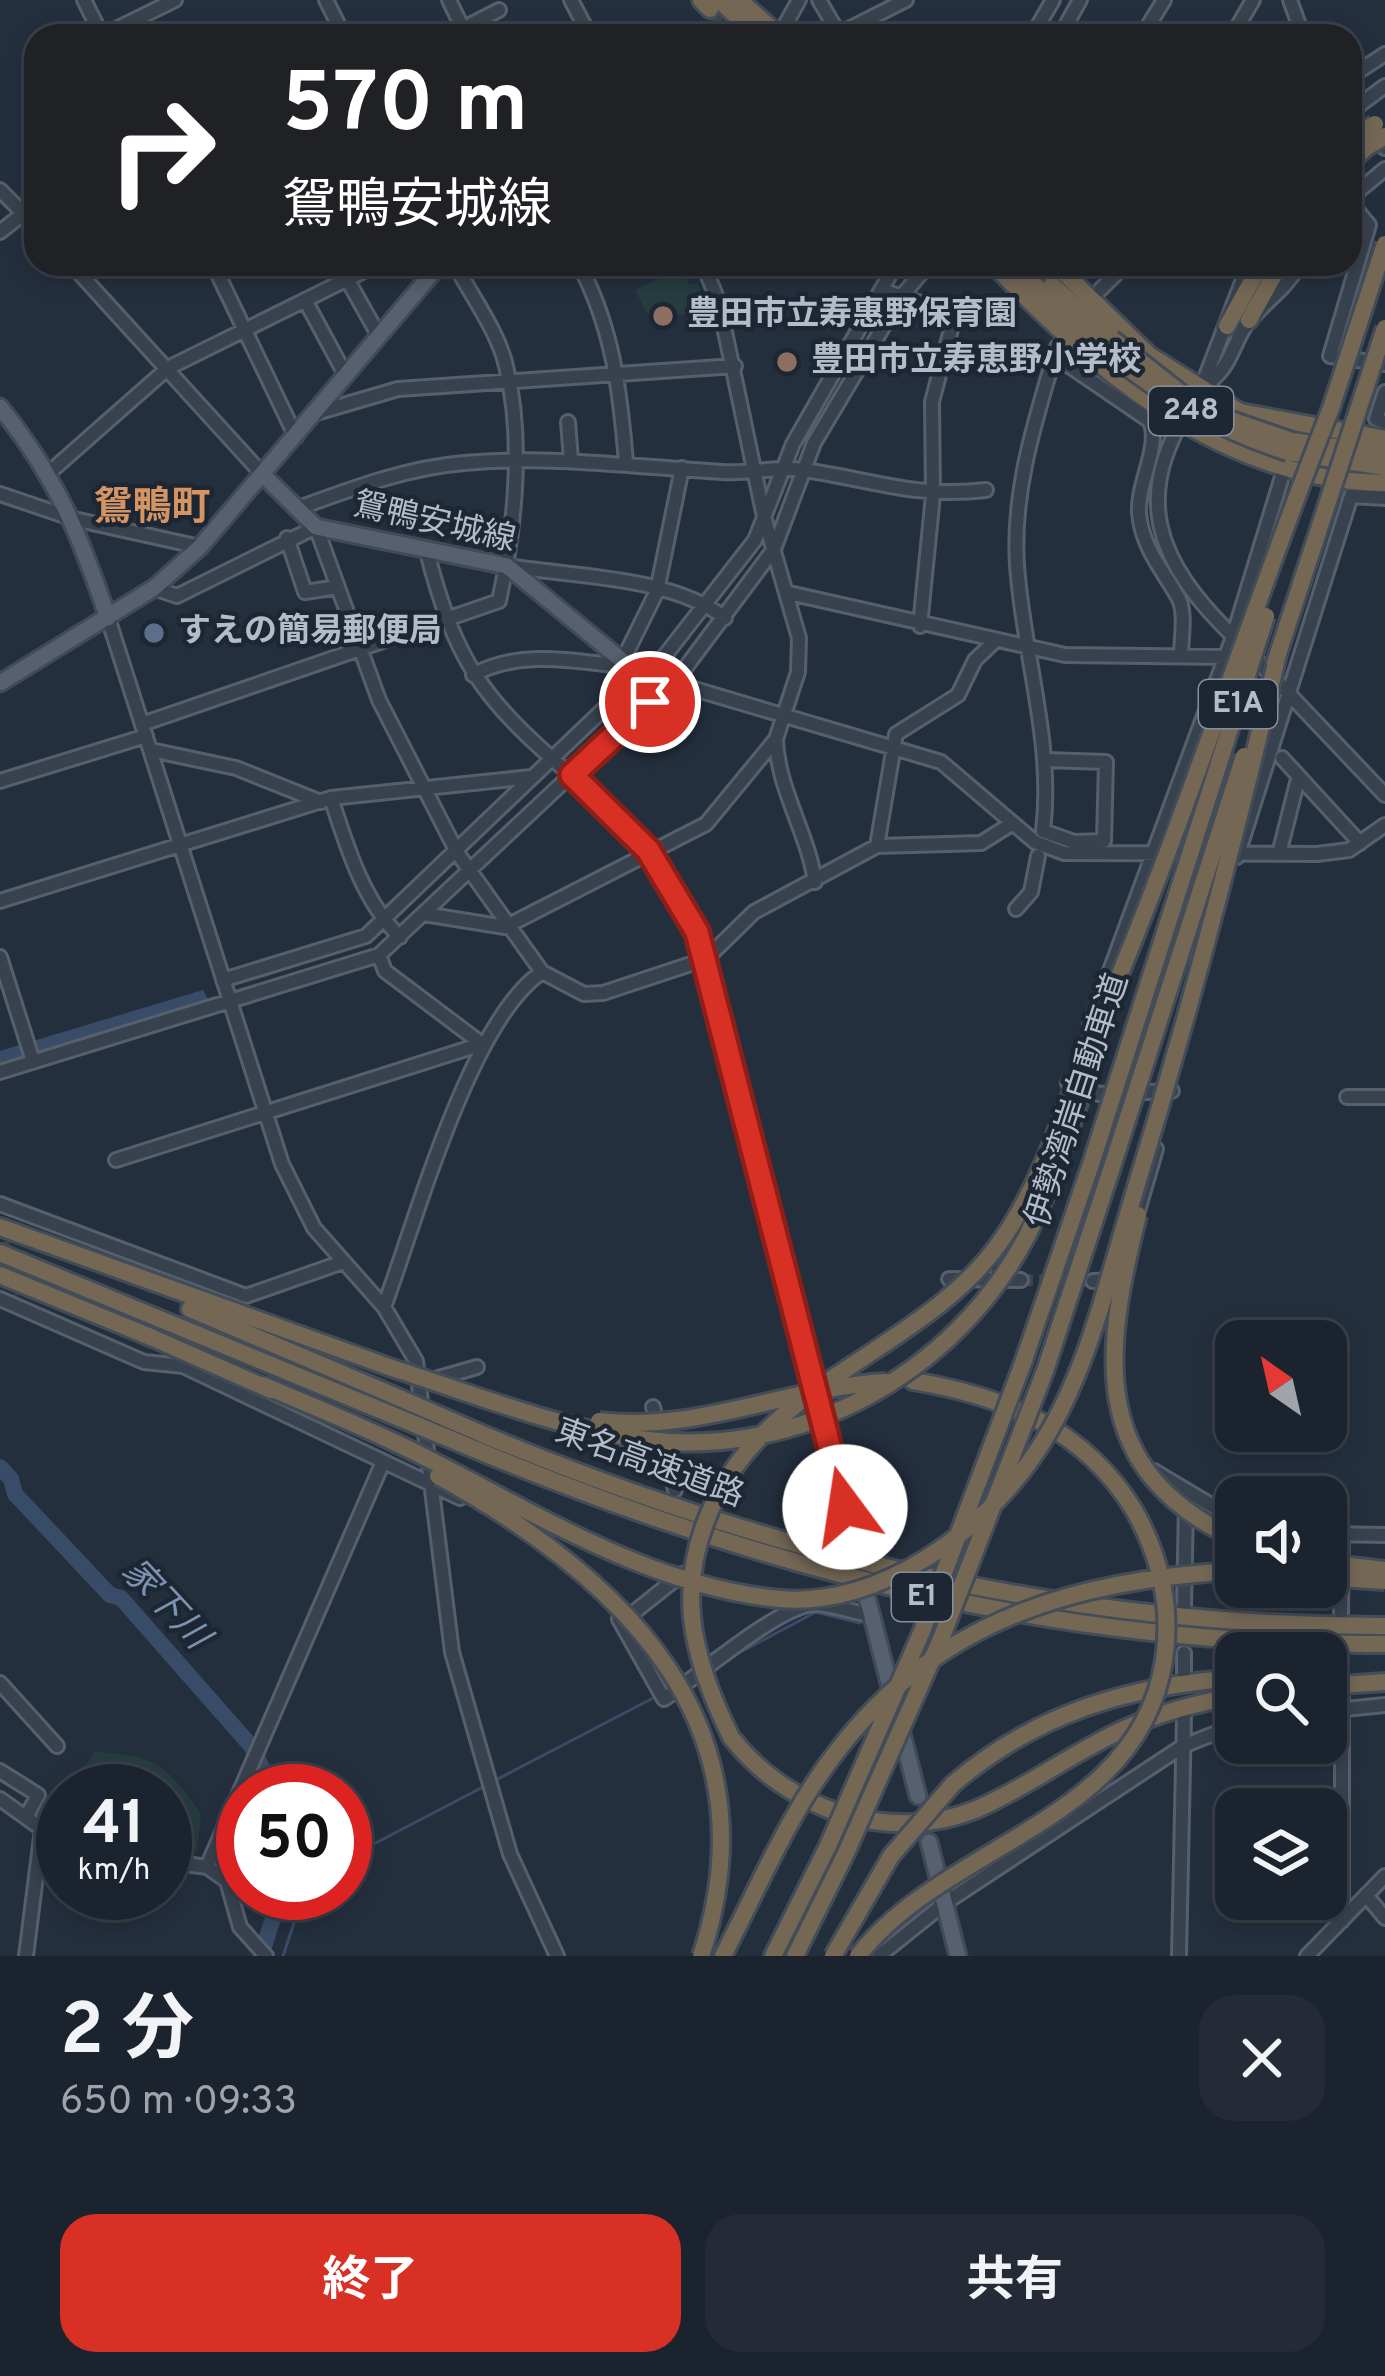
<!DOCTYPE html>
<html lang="ja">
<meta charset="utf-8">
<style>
body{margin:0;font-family:Overpass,"Noto Sans JP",sans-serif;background:#242b36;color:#f1f3f6;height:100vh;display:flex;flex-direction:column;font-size:45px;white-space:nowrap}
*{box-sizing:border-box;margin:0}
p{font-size:39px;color:#a0a4aa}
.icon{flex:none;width:66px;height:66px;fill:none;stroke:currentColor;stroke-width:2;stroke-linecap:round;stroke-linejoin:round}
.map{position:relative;height:1956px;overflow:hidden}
.side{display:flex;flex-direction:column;background:#1b232e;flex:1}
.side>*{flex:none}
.top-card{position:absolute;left:24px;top:24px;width:1338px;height:252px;border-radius:36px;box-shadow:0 6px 18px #0003,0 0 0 3px #39404a;background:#202124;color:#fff;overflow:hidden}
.needle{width:78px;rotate:326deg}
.buttons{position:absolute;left:1215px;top:1320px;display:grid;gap:24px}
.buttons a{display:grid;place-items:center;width:132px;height:132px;border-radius:24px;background:#1b232e;box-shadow:0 6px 18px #0003,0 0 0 3px #39404a;font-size:60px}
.speed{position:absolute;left:36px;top:1764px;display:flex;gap:24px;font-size:60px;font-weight:700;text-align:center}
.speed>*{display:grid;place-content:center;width:156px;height:156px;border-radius:50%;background:#1b232e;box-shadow:0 6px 18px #0003,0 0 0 3px #39404a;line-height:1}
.speed small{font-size:30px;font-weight:400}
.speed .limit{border:18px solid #d22;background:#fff;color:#111}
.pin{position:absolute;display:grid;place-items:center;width:102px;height:102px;color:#fff;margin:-51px;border:6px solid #fff;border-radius:50%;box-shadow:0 3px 12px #0007}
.me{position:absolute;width:132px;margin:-66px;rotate:346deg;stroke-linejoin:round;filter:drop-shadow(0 0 9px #0008)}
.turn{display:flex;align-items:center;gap:42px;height:252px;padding:0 60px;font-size:54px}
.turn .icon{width:156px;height:156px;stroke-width:2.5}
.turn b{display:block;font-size:84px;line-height:102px}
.round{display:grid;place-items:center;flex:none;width:126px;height:126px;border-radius:36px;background:#242b36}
.head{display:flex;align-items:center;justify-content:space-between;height:204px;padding:0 60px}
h1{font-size:72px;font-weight:700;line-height:90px}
.action{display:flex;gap:24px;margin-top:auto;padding:24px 60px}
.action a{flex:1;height:138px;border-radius:36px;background:#d93025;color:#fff;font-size:48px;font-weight:700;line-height:138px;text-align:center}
.action a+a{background:#242b36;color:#f1f3f6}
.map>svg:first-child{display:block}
</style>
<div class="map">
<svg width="1385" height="1956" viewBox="0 0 1385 1956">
<rect width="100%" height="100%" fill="#242f3e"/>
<path fill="#263c3f" d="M 680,269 L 690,285 L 698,283 L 708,311 L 650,319 L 635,290 Z
M 95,1752 C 157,1756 163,1762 201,1813 L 197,1852 L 165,1849 L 165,1791 L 140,1791 L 138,1776 L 111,1779 L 109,1791 L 68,1791 Z"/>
<path fill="#394c67" d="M 203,990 L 209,1001 L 196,1007 L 0,1065 L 0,1051 Z"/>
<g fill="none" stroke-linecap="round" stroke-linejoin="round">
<path stroke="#394c67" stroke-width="3" d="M 731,1657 L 816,1612 L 860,1623
M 492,1782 L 659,1695
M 345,1859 L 483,1787
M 283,1956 L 304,1893"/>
<path stroke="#394c67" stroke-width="16" d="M 0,1467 L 11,1479 L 15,1494 L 110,1595 L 121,1598 L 251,1746 L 274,1791
M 261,1956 L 281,1893"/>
<path stroke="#3a4453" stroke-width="12" stroke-dasharray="12 6" stroke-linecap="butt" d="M 0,1224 L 13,1296
M 1021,1280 L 1093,1281
M 1342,1639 L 1342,1691"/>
<path stroke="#3a4453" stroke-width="16" stroke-dasharray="16 8" stroke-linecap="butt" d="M 710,9 L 740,36"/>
<g stroke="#565f6c" stroke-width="18">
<path id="minor" d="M 84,0 L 102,36
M 326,0 L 344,36
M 449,0 L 466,35
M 571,0 L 590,36
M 819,0 L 839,34 L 906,0
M 1290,0 L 1303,36
M 462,29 L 499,10
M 102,36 L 175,0
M 779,36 L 799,0
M 1032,36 L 1053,0
M 1060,36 L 1080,0
M 1142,36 L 1164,0
M 1232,36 L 1253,0
M 1350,77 L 1385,54
M 1350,112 L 1385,86
M 1350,116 L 1385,148
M 0,190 L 36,226
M 1350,198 L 1385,169
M 1350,202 L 1369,225 L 1330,356 L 1385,364
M 0,232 L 24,213
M 71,264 L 264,476
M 213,264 L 296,437
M 579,264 C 613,329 620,390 626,462
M 929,264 L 901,297 L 814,443 L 774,549 L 674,683 L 941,762 L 1035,842 L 1064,853 L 1317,854 L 1349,850 L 1385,825
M 584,273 L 602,264
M 347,279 L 379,336
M 881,290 L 955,314 L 932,402 L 933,495 L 920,626
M 1100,290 L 1126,264
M 305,300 L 346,376
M 1055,356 L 1150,421 C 1161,446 1137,483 1139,513 C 1142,548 1163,570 1179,599 C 1186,614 1181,640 1181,656
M 1201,389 L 1249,264
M 1385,392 L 1376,419 L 1385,422
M 316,413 L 398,389 L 735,366
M 568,422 L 571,460
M 50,472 L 168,368 L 378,264
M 0,494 L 74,519 L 200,547
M 296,509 C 351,489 405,468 464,463 C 551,455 635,467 722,472 C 749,474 777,466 804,470 C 874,480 913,498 986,490
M 287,538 L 305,592 L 338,587
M 508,566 C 575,577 670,576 725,618
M 154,588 L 177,596 L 316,527 L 379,700 L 458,854 L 542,972 L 584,994 L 603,993 L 706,959 L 754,912 L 877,846 L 981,843 L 1013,823
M 789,593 L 1065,655 L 1226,657
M 108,618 L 282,1164 L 314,1228 L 384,1307 L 416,1361 L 452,1652 L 510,1854 L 557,1956
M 1236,639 C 1155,561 1128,495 1198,395 C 1205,385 1216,378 1223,368 C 1234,353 1238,332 1251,319 C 1270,297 1284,291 1300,264
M 1250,653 L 1385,795
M 623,660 L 657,591 L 682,468
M 473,675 C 521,648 580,662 630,667
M 142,724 L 499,601 C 515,528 524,440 506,366 C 498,331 471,296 455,264
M 776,740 C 778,790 808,833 815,882
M 151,750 L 236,768 L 321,802
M 1282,758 L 1360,843
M 1046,760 L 1106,762 L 1104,841 L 1074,842 L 1043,831 C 1054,743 1023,654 1017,565 C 1012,490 1036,418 1057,347
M 0,781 L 146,736
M 331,798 C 347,847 363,901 400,937
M 877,846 L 896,734 L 958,695 L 975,660 L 994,642
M 1279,854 L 1298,779
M 1237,857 L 1351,496 L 1385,498
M 0,901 L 331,798 L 531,777
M 1016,909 L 1031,892 L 1038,856
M 424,914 L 505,927 L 706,824 L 776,739 L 798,672 L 799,638 L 764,517 L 719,303 L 703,264
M 379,955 L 385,971 L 482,1044
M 0,957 L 33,1061
M 223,980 L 366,936 L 607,706 L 649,676 L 755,540 L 793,444 L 896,264
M 1090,1025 L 1233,637 L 1285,467
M 0,1072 L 379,955 L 571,775 C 482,699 455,662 426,548
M 1068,1083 L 1099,1094 L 1172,1091
M 1347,1097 L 1385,1097
M 116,1160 L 482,1044
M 0,1204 L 246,1296 L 343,1262
M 1135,1221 L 1156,1149
M 949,1279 L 1021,1280
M 1093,1281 L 1116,1280
M 0,1299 L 144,1362 L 183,1366 L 460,1498
M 384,1307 C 416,1221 470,1020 542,972
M 428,1381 L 477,1367
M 653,1407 L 675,1490
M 1154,1471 L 1236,1520
M 1326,1534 L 1385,1535
M 1184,1608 L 1186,1504
M 1341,1613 L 1342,1535
M 619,1619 L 664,1699 C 696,1678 779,1605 815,1604 C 832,1604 854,1613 871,1615
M 623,1621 L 682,1574
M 1184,1673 L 1184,1653
M 0,1683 L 57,1746
M 1326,1711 L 1385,1705
M 0,1771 L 38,1795 L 26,1817
M 0,1799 L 42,1829 L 63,1836
M 165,1861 L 207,1867 L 227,1881 L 240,1927 L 266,1956
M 207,1867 L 383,1462
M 1366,1895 L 1385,1918
M 1342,1921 L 1342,1698
M 26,1956 L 42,1829
M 879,1956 L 945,1903 L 1183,1746 L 1236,1725
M 1179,1956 L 1184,1716
M 1307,1956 L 1385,1876"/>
</g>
<g stroke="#414a57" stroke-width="21">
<path id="major" d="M 0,407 C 56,476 80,535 108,618
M 264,476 L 316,527 L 507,566 L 630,667 L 674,683 L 571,775 L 648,851 L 697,932 L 857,1552
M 0,683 L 154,588 L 200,547 L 440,264
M 868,1601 L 918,1796
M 929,1842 L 958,1956"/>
</g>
<g stroke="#434c59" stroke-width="22">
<path id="highway" d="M 701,0 L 710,9
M 719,0 L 757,36
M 739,0 L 780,36
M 1350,162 L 1367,147
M 993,264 C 1097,373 1225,481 1385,483
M 1012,264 L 1105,350
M 1055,264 L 1149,355 L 1240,412 L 1385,439
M 1052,285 L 1112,339
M 1249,320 L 1280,264
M 1227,326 L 1261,264
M 1292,441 L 1385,454
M 1288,452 L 1385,467
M 0,1227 L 392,1368
M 0,1253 L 373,1407
M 0,1275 L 153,1338
M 190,1309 L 381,1390
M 1023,1363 L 1091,1164
M 1045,1371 L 1111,1170
M 913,1381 C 1003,1396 1084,1428 1134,1510
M 487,1436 C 775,1556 1072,1627 1385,1626
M 479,1451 C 770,1572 1069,1647 1385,1644
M 1326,1686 L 1385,1682
M 731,1737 C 787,1810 890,1845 977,1809 C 1028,1787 1072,1753 1122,1730 C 1158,1713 1197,1703 1236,1696
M 953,1784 C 1036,1713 1129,1686 1236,1678
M 723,1956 L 738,1926
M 773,1956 L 828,1846
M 795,1956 L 846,1853"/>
</g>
<use href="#minor" stroke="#38414e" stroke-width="12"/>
<use href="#major" stroke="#56606e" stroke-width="15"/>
<use href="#highway" stroke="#746855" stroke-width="16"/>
<g stroke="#434c59" stroke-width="22" stroke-linecap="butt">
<path id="highway-bridge" d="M 1355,137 L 1375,124
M 1367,147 L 1385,136
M 1112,339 L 1182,394
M 1105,350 C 1162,396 1218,430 1288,452
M 1331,408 L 1385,244
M 1231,420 L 1292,441
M 1275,663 L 1385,328
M 1091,1164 L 1266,616
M 1111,1170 L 1244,756
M 1138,1215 C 1104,1350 1086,1470 1236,1539
M 153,1338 L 271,1390
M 392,1368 C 473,1394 555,1427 639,1439 C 797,1461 955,1375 1028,1234 C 1050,1190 1065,1143 1081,1097
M 263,1385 C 307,1404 353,1422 396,1443 C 520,1502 640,1586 780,1599 C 880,1608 985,1530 1037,1451 C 1087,1376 1107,1282 1133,1197 C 1188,1018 1236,837 1278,654
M 381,1390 L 487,1436
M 373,1407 L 479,1451
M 599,1421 C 699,1433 787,1387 886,1382
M 438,1476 C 625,1579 777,1726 701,1956
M 1326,1563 L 1385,1570
M 1326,1577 L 1385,1581
M 731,1737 C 690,1654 673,1583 717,1496 C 779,1376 929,1347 1003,1238 C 1046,1175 1066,1100 1096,1031 C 1185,825 1250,611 1333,403
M 828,1846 L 922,1631 L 1023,1363
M 846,1853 L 941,1639 L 1045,1371
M 738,1926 C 768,1866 796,1803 838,1750 C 938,1619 1079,1579 1236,1571
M 833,1956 L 891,1856 L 953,1784
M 858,1956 C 946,1842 1139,1823 1164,1660 C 1172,1607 1160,1556 1134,1510"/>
</g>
<use href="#highway-bridge" stroke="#746855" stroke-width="16"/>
</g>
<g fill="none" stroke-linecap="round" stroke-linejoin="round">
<g stroke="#8d1f18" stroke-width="30">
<path id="route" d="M 650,702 L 572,775 L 648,850 L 697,932 L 845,1507"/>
</g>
<use href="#route" stroke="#d93025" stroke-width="21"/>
</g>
<g fill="#8d6e63" stroke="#1d2633" stroke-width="4.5">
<circle cx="663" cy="316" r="12"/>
<circle cx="787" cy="362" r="12"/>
</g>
<circle fill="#5c6f8a" stroke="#1d2633" stroke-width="4.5" cx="154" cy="633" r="12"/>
<g text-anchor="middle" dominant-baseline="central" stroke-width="9" stroke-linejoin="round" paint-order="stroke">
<g fill="#1d2633" stroke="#878f9c" stroke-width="3">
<rect x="1149" y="387" width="84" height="48" rx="9"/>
<rect x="1199" y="680" width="78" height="48" rx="9"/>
<rect x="892" y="1573" width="60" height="48" rx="9"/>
</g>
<g font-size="30" font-weight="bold" fill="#b4bcc9">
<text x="1191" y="411">248</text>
<text x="1238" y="704">E1A</text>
<text x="922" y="1597">E1</text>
</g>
<g font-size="33" font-weight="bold" fill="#b4bcc9" stroke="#1d2633" text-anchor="start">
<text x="687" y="316">豊田市立寿惠野保育園</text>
<text x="811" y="362">豊田市立寿恵野小学校</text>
<text x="178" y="633">すえの簡易郵便局</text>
</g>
<g font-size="33" fill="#b4bcc9" stroke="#1d2633">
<text transform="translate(434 524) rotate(13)">鴛鴨安城線</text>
<text transform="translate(1079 1101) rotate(-72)">伊勢湾岸自動車道</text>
<text transform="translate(649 1465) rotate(20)">東名高速道路</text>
</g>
<g font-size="36" font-style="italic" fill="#7c92b1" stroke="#1d2633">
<text transform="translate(164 1605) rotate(47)">家下川</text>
</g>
<g font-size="39" font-weight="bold" fill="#d59563" stroke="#1d2633">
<text x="152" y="509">鴛鴨町</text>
</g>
</g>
</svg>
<div class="buttons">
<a><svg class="needle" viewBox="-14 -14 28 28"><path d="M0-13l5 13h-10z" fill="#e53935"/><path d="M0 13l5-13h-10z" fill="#a0a4aa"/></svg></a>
<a><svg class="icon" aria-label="sound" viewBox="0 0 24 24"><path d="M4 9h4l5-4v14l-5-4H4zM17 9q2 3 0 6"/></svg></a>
<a><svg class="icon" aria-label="search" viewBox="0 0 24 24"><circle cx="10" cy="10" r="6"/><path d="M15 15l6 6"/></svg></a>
<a><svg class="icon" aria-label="layers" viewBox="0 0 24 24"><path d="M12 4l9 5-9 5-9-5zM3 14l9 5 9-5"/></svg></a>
</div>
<div class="speed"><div>41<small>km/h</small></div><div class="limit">50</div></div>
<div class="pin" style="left:650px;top:702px;background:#d93025"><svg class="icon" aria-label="arrive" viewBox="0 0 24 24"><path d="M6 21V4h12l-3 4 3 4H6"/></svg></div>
<svg class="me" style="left:845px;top:1507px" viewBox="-20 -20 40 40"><circle r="19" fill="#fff"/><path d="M0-13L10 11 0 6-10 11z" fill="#d93025"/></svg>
<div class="top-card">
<div class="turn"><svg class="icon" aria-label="right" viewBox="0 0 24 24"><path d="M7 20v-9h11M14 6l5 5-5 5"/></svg><div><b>570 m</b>鴛鴨安城線</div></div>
</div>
</div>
<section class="side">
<div class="head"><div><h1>2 分</h1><p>650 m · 09:33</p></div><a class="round"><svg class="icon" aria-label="close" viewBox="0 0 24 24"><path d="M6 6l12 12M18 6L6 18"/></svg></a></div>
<div class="action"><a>終了</a><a>共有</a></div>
</section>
